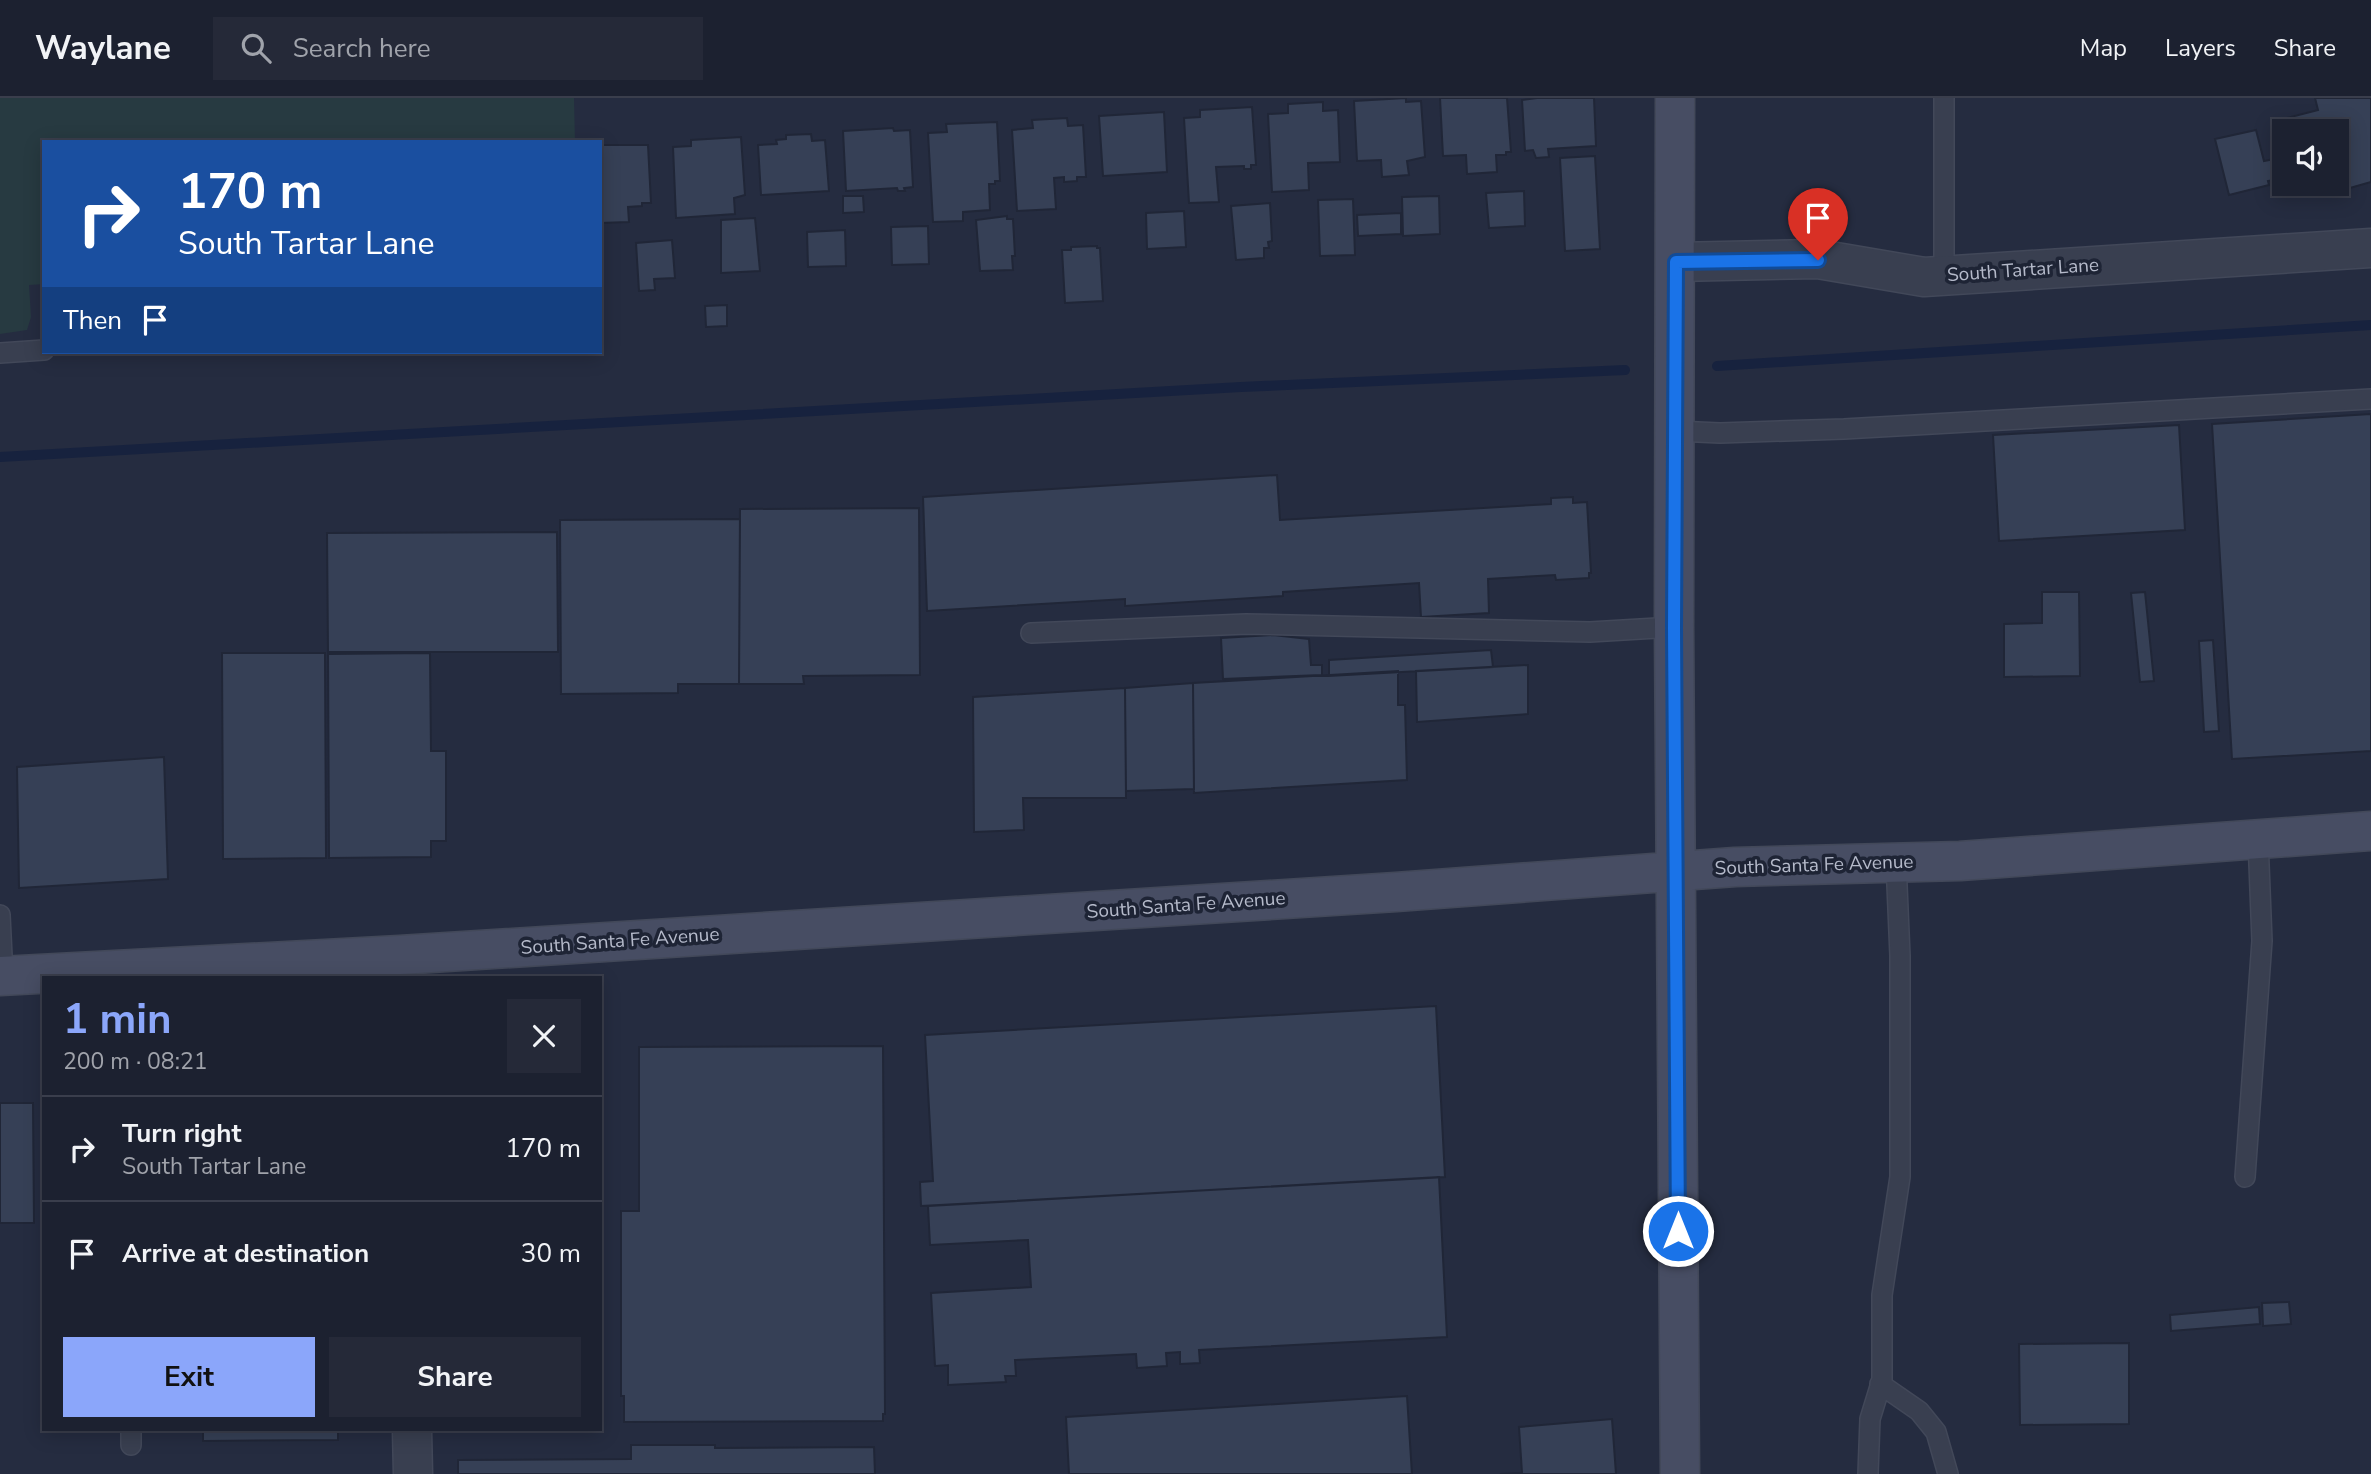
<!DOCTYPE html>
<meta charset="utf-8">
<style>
body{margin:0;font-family:"Nunito Sans",sans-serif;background:#252938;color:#f1f3f6;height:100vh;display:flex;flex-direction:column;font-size:26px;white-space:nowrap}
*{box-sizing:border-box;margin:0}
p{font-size:23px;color:#a0a3ab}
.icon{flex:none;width:38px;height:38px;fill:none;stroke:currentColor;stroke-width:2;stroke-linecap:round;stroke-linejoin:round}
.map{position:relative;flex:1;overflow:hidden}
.side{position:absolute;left:42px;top:878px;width:560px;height:455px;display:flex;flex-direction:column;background:#1c2130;border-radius:0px;box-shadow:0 4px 18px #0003,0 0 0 2px #3a3e4c}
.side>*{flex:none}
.banner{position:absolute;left:42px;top:42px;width:560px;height:214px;border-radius:0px;box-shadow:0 4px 18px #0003,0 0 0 2px #3a3e4c;background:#1a4fa0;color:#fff;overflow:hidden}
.tools{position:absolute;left:2272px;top:21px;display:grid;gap:14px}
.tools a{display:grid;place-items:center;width:77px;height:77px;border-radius:0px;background:#1c2130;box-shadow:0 4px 18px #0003,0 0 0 2px #3a3e4c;font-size:35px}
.pin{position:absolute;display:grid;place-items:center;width:60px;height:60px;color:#fff;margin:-72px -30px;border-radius:50% 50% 50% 0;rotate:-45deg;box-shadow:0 0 7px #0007}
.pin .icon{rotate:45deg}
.me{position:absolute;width:77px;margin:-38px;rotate:0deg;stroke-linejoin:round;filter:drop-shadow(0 0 5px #0008)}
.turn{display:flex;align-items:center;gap:24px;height:147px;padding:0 21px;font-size:32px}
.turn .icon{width:91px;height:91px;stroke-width:2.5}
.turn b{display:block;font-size:49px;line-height:60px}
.then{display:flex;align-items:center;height:66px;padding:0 21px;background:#0003;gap:14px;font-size:26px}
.round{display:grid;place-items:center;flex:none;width:74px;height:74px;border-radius:0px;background:#252938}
.overview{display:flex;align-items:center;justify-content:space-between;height:119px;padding:0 21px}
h1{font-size:42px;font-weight:700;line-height:52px;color:#8ba6fa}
.action{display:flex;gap:14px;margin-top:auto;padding:14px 21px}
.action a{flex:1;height:80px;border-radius:0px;background:#8ba6fa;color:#111;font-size:28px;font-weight:700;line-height:80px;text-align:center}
.action a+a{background:#252938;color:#f1f3f6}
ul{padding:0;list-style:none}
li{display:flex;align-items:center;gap:21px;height:105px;padding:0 21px;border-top:2px solid #3a3e4c}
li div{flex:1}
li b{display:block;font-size:26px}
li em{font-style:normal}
header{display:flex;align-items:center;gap:42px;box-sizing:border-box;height:98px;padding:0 35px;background:#1c2130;border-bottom:2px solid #3a3e4c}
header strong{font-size:33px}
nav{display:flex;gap:38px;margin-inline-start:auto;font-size:24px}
.search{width:490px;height:63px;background:#252938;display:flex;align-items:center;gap:18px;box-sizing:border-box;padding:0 24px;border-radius:0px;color:#a0a3ab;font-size:26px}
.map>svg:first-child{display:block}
</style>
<header>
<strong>Waylane</strong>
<div class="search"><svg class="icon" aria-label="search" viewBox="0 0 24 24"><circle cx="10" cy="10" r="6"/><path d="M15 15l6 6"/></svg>Search here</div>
<nav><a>Map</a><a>Layers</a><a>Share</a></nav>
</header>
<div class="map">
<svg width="2371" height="1376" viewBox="0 0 2371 1376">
<rect width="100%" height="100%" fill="#252c40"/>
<path fill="#273a41" d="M 0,0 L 574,0 L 575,44 L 44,44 L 44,186 L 29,187 L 31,219 L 27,232 L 0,236 Z"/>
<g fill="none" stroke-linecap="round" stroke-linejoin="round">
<path stroke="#17223e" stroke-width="10" d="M 1717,268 L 2371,227
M 0,359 L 1241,289 L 1625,272"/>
</g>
<path fill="#364056" stroke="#202637" stroke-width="2" d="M 1406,0 L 1406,4 L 1421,3 L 1425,59 L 1407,63 L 1409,77 L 1382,79 L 1381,62 L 1357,63 L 1354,3 Z
M 1440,0 L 1507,0 L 1511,54 L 1506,54 L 1506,57 L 1496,57 L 1497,74 L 1467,76 L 1466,57 L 1443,58 Z
M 1537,0 L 1594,0 L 1596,48 L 1548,51 L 1549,59 L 1536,60 L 1533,52 L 1525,53 L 1522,2 Z
M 2315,0 L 2371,0 L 2371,84 L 2350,90 L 2345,65 L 2336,67 L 2336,33 L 2284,33 L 2284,56 L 2280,41 L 2284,40 L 2279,22 L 2318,12 Z
M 1323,4 L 1323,13 L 1338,12 L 1340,64 L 1308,65 L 1309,92 L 1272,94 L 1268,16 L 1288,15 L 1288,6 Z
M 1252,9 L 1256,67 L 1251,67 L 1251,71 L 1244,71 L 1244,68 L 1216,69 L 1219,104 L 1189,105 L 1184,20 L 1200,19 L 1200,12 Z
M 1164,14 L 1167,74 L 1103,78 L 1099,18 Z
M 1067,20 L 1068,28 L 1083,27 L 1086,79 L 1077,79 L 1077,83 L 1064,84 L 1064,79 L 1054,80 L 1056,111 L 1017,113 L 1012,32 L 1033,30 L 1032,22 Z
M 997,24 L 1000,83 L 995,83 L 995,86 L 989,86 L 990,112 L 963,114 L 963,123 L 933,124 L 928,35 L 947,34 L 946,26 Z
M 893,30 L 894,33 L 910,32 L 913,89 L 904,90 L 905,93 L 898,93 L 897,90 L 846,93 L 843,33 Z
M 2256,32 L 2264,63 L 2284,59 L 2284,80 L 2268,83 L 2269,87 L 2229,97 L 2215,41 Z
M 811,36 L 812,43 L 825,42 L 829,93 L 761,97 L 758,47 L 777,46 L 776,42 L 786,41 L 786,37 Z
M 741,39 L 745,97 L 734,100 L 735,116 L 676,120 L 673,49 L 691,48 L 691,42 Z
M 600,47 L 648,47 L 651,105 L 642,105 L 642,108 L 628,109 L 629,124 L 600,125 Z
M 1595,58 L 1600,151 L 1565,153 L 1560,60 Z
M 1524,93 L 1525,128 L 1489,130 L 1486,95 Z
M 843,98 L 863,98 L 864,114 L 843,115 Z
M 1439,98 L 1440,136 L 1403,138 L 1402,99 Z
M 1353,101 L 1355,157 L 1320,158 L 1318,102 Z
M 1270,105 L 1272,143 L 1268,144 L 1269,150 L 1264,150 L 1264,160 L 1236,162 L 1231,108 Z
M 1184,113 L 1186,149 L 1147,151 L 1146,115 Z
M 1401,115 L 1401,136 L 1358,138 L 1357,117 Z
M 1007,118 L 1007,121 L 1013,121 L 1015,158 L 1012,158 L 1013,172 L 980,173 L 976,122 Z
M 755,120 L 760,173 L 721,175 L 721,122 Z
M 928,128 L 929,166 L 892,167 L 891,129 Z
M 845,132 L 846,168 L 808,169 L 807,134 Z
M 672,142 L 675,180 L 654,181 L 655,192 L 639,193 L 636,145 Z
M 1097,148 L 1097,150 L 1100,150 L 1103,203 L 1065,205 L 1062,152 L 1071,152 L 1071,149 Z
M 727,207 L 727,228 L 706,229 L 705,208 Z
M 2371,316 L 2371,653 L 2232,661 L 2212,326 Z
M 2179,327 L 2185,432 L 1999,443 L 1993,337 Z
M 1277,377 L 1280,422 L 1551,406 L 1551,400 L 1573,399 L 1573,405 L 1587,404 L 1591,475 L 1589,475 L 1589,480 L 1556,482 L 1555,477 L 1488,481 L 1489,515 L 1421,519 L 1419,485 L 1283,494 L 1283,498 L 1125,508 L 1125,501 L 927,513 L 923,399 Z
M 919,410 L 920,577 L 803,578 L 804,586 L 739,586 L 740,411 Z
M 740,421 L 739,586 L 678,586 L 678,595 L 561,596 L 560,422 Z
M 557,434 L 558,554 L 328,554 L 327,435 Z
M 2042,494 L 2079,494 L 2080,578 L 2004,579 L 2004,526 L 2042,525 Z
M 2145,494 L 2154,583 L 2140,584 L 2131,495 Z
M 1273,537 L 1309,541 L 1311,567 L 1322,567 L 1322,577 L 1223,581 L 1221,540 Z
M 2213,542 L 2219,633 L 2204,634 L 2199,543 Z
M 1491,552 L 1493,569 L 1329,578 L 1329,562 Z
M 222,555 L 325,555 L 326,760 L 223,761 Z
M 430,555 L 431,653 L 446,653 L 446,743 L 431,743 L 431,759 L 329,760 L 328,556 Z
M 1528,567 L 1528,616 L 1417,624 L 1416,573 Z
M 1398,573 L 1398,607 L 1405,607 L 1407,682 L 1194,695 L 1193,585 Z
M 1193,585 L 1194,691 L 1126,693 L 1125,590 Z
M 1125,590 L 1126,700 L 1023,700 L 1024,732 L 974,734 L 973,599 Z
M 164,659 L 168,781 L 19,790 L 17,669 Z
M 1436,908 L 1445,1079 L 921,1108 L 920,1084 L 933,1083 L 925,937 Z
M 883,948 L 885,1316 L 883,1316 L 883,1323 L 624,1324 L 624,1298 L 621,1298 L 621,1113 L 639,1113 L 639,949 Z
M 0,1005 L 33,1005 L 34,1125 L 0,1125 Z
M 1439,1079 L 1447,1239 L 1199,1252 L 1200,1265 L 1180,1266 L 1180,1254 L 1166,1255 L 1167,1268 L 1137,1270 L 1136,1256 L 1015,1262 L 1016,1278 L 1005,1278 L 1006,1284 L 948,1287 L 948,1267 L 935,1268 L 931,1195 L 1031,1189 L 1028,1142 L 930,1147 L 928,1108 Z
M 2289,1204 L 2291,1226 L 2263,1228 L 2262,1205 Z
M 2259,1209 L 2260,1226 L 2171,1233 L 2170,1217 Z
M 2129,1245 L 2129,1326 L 2020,1327 L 2019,1246 Z
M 1407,1298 L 1412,1376 L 1069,1376 L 1066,1319 Z
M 1612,1321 L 1616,1376 L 1500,1376 L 1522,1375 L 1519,1329 Z
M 203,1332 L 338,1332 L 338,1342 L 203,1343 Z
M 631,1347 L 715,1347 L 715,1350 L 874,1349 L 875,1376 L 458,1376 L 458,1362 L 631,1361 Z"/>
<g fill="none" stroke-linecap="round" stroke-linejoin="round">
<g stroke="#424859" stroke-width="22">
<path id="lane" d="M 1944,0 L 1944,178
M 0,255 L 44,252
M 1676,333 L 1720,335 L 1844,331 L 2371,301
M 1031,535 L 1246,526 L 1590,534 L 1674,529
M 0,817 L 3,878
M 2245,1079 L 2262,843 L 2258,741
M 1880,1286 L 1919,1313 L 1936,1334 L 1948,1376
M 131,1347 L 131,1332
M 1868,1376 L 1870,1321 L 1882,1282 L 1882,1197 L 1900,1079 L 1900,858 L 1896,764"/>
</g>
<g stroke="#424859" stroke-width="41">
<path id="street" d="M 1676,164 L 1818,161 L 1924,179 L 2371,150
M 412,1332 L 413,1376"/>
</g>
<g stroke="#424859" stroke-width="41">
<path id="secondary" d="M 1675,0 L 1674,529 L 1680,1376
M 0,878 L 400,857 L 1396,794 L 1735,769 L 1960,763 L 2371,733"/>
</g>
<use href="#lane" stroke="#393f50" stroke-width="19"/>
<use href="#street" stroke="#393f50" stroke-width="38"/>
<use href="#secondary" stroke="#474d63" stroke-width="38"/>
</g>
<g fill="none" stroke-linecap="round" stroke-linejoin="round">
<g stroke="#114b97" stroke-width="18">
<path id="route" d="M 1678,1133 L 1674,530 L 1676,164 L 1818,162"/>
</g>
<use href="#route" stroke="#1a73e8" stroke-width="12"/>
</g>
<g text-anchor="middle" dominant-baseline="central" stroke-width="7" stroke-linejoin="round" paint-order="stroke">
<g font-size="19" fill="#b5baca" stroke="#1e2435">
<text transform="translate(2023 172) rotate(-4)">South Tartar Lane</text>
<text transform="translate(1814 767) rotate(-2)">South Santa Fe Avenue</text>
<text transform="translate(1186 807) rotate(-4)">South Santa Fe Avenue</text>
<text transform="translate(620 843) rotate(-4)">South Santa Fe Avenue</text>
</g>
</g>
</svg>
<div class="tools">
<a><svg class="icon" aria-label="sound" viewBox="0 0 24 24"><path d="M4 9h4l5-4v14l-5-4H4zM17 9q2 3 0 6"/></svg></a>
</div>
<div class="pin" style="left:1818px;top:162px;background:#d93025"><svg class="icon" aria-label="arrive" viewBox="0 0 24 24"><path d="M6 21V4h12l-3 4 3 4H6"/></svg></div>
<svg class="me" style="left:1678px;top:1133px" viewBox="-20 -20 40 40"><circle r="17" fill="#1a73e8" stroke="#fff" stroke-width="3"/><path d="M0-11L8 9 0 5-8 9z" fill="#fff"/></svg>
<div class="banner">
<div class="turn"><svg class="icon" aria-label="right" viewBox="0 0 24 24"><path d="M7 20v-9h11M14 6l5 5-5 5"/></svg><div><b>170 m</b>South Tartar Lane</div></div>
<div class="then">Then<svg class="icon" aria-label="arrive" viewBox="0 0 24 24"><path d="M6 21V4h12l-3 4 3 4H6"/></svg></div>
</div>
<section class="side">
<div class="overview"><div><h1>1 min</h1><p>200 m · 08:21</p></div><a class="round"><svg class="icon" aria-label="close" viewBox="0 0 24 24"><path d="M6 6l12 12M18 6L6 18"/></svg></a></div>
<ul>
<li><svg class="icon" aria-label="right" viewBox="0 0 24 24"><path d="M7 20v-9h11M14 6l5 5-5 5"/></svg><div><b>Turn right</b><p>South Tartar Lane</p></div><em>170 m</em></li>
<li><svg class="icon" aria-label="arrive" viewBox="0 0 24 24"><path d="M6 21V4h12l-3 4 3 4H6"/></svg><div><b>Arrive at destination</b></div><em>30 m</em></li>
</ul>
<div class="action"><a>Exit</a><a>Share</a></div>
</section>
</div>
